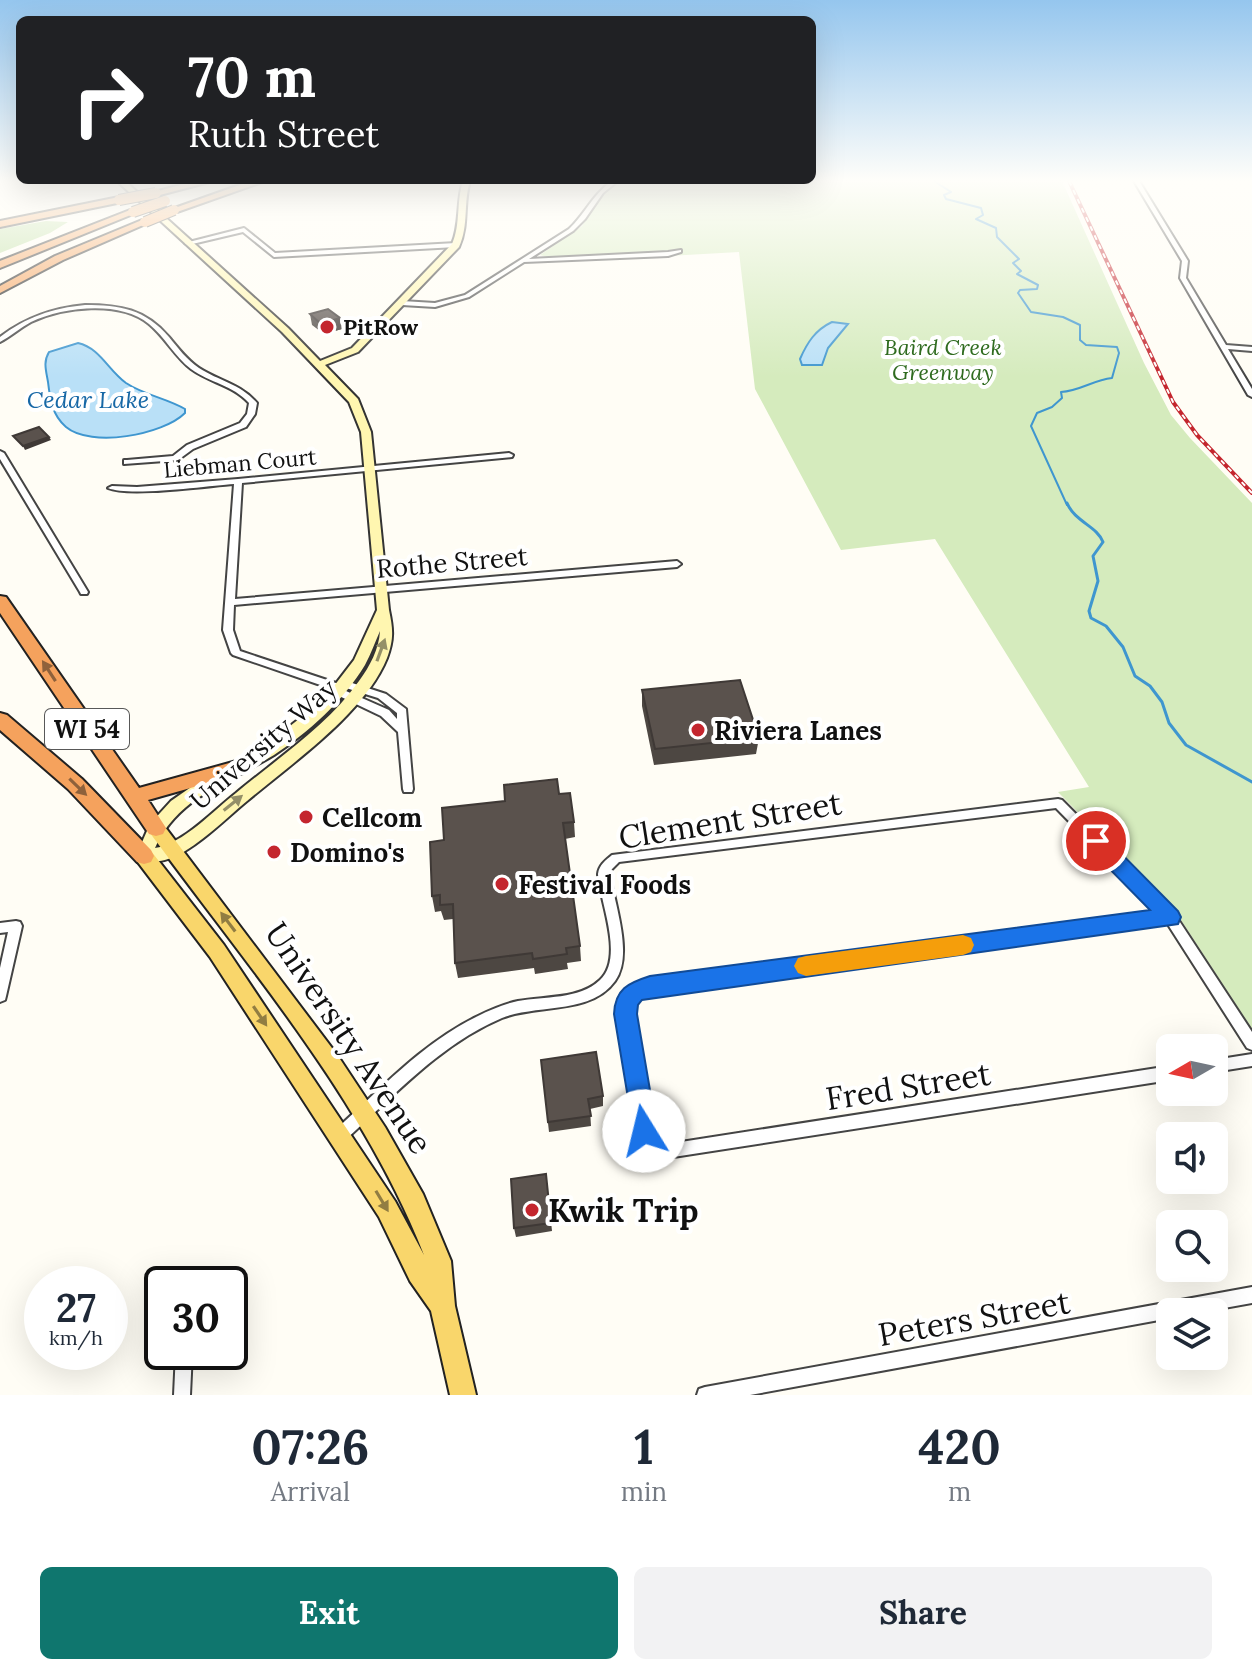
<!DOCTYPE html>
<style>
body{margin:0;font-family:Lora,serif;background:#f2f2f3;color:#1f2937;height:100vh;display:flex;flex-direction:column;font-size:30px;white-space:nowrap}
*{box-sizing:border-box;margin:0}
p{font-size:26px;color:#747a83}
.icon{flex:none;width:44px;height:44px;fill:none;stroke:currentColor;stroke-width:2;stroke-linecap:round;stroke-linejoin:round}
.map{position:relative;height:1395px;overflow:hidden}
.drawer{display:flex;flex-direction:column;background:#fff;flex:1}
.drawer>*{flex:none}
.guide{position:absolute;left:16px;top:16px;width:800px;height:168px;border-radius:12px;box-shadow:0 8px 32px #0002;background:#202124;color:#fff;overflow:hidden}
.needle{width:52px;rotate:261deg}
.buttons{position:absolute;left:1156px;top:1034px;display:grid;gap:16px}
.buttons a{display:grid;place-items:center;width:72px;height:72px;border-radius:12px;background:#fff;box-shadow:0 8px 32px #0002;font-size:40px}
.speed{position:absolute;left:24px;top:1266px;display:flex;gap:16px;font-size:40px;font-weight:700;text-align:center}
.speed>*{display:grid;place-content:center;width:104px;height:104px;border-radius:50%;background:#fff;box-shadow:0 8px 32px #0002;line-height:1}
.speed small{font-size:20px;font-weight:400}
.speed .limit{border:4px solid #111;border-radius:12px;background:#fff;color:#111}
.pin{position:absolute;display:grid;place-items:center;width:68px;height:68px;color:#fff;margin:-34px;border:4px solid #fff;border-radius:50%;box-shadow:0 2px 8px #0007}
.me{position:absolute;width:88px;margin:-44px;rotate:351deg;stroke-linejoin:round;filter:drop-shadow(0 0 6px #0008)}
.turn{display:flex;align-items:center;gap:28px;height:168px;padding:0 40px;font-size:36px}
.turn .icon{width:104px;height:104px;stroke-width:2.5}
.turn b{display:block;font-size:56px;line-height:68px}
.eta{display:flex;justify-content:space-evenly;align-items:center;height:136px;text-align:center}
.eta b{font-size:48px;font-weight:800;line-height:56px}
.action{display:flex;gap:16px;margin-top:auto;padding:16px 40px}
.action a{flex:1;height:92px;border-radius:12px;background:#0f766e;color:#fff;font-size:32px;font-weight:800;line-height:92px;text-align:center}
.action a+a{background:#f2f2f3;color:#1f2937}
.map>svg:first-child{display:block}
</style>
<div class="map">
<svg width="1252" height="1395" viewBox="0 0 1252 1395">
<rect width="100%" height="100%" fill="#fffdf5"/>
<path fill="#d5ebbd" d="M 621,181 L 1062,181 L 1144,363 L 1171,415 L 1190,438 L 1252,503 L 1252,1029 L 1177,914 L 1058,792 L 1089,787 L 935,539 L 841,550 L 755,389 L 739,252 L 668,256 L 666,252 L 552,258 L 540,255 L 582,226 L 598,198 Z"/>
<path fill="#b9dc9c" d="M 46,221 L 68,222 L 50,233 L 0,253 L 0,229 Z"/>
<path fill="#b9e0f7" stroke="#3f96cf" stroke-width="2" d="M 832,322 L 848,324 L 828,348 L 822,365 L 802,365 L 800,359 C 807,343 815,330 832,322 Z
M 78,343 C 100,348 108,370 126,383 C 144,395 166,398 185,409 L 185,413 C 163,435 91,448 66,427 C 52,415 50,399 48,382 C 46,370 43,362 49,352 Z"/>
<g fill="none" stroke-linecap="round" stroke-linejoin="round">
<path stroke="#3f96cf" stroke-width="2" d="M 934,181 L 951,192 L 944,195 L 946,199 L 981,208 L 983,215 L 976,219 L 996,228 L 997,237 L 1019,259 L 1013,263 L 1021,271 L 1017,274 L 1038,285 L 1037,289 L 1020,290 L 1018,293 L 1031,312 L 1063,317 L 1080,325 L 1080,340 L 1086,345 L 1117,347 L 1119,353 L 1112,378 C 1093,380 1080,391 1061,392 L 1062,398 L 1052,407 L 1037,413 L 1031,426 L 1067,505"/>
<path stroke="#3f96cf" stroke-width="3" d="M 1067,503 C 1075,522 1097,526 1103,542 L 1093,556 L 1098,581 L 1089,611 L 1091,618 L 1106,626 L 1123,647 L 1135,676 L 1150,686 L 1162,702 L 1169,723 L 1186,745 L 1252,782"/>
<g stroke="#444" stroke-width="4">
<path id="street" d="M 612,181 L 618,181 L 603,193 L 585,219 L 573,231 L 529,259 L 668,252 L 681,250 L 681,252 L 668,256 L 524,262 L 469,297 L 435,307 L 402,305 L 399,303 L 402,301 L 435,303 L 465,295 L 569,229 C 585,214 593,194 612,181 Z
M 1134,181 L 1139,181 L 1188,261 L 1186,278 L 1226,345 L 1252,347 L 1252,351 L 1228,349 L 1252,389 L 1252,397 L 1248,395 L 1180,278 L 1182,261 Z
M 244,228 L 275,253 L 456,243 L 459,245 L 456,247 L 274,257 L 243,232 L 188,245 L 185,243 Z
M 85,305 C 120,305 145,309 169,337 C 178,348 187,360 199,368 C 219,381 241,384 257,403 L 255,414 L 246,427 L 193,449 L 178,460 L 124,464 L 124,460 L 127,460 L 173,456 L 187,445 L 240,423 L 247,414 L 249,403 C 233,385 210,383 191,369 C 175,357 165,337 149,324 C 120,300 63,307 31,322 C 20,328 11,336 0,342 L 0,337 C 26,317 53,308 85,305 Z
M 0,451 L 4,453 L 88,592 L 87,594 L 81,594 L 80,592 L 0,459 Z
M 509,453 L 513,455 L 512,457 L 242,483 L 235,599 L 677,561 L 681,564 L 677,567 L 234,605 L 233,630 L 240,651 L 342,685 L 343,682 L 346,681 L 386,694 L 406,709 L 413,789 L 412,792 L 404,792 L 403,789 L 398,732 L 381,716 L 335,694 L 335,690 L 233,655 L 231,653 L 223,630 L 234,484 C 207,486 128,497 108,488 L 112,486 L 137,487 L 238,479 ZM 346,688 L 378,698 L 397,713 L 397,719 L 389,710 L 346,691 Z
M 1058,799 L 1062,800 L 1174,913 L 1252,1032 L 1252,1050 L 1247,1048 L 1167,923 L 647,993 L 636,998 L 631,1007 L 651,1130 L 654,1137 L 668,1144 L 1170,1066 L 1170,1080 L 667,1158 L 644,1147 L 637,1131 L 619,1007 L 626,990 L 640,983 L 1159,913 L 1056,808 L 619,862 L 612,869 L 610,874 C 614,903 634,955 615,981 C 591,1015 536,1004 502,1018 C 440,1044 393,1097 344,1141 L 339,1143 L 334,1141 L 332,1136 L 334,1131 C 379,1091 422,1043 478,1016 C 490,1010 504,1004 518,1001 C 544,996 579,1000 600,980 C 621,961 606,917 601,892 C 600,887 598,880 598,874 C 599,865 606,860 612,855 Z
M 16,921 L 20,922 L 22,926 L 6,996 L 5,1000 L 0,1002 L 0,968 L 8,932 L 0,933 L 0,923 Z
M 1252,1054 L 1252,1066 L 1214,1072 L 1214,1060 Z
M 1252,1287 L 1252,1303 L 1202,1312 L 1170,1312 L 1170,1318 L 750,1395 L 697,1395 L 699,1389 L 705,1387 Z
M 176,1352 L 192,1352 L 190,1395 L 174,1395 Z"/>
</g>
<g stroke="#333" stroke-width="4">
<path id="secondary" d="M 117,181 L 125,181 L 288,328 L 320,361 L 352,348 L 452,244 C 461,224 456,202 463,181 L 470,181 C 463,203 469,225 459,247 L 358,352 L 325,365 L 358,399 L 371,432 L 389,610 C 393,629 394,639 387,658 C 365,713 291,764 247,801 C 224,820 201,844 174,857 C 164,861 148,864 138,861 L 136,856 L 150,824 L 171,801 L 194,785 L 265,746 L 324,699 L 354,660 L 377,610 L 361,432 L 349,402 L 282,332 ZM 380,631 C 379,649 370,666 359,681 C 327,726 278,758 236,793 C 214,810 183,844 155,848 C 177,797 230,782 274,755 C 309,732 343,701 365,665 C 371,654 375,642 380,631 Z"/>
</g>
<g stroke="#222" stroke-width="4">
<path id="primary" d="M 156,821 L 162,823 L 338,1056 L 385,1127 L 423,1194 L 451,1261 L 455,1306 L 476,1395 L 450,1395 L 431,1311 L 410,1281 L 379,1217 L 210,957 L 137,861 L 135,856 L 137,851 L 144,848 L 151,851 L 224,945 L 395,1201 L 424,1255 C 363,1099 248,967 150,833 L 147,828 L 150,823 Z"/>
</g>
<g stroke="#222" stroke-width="4">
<path id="highway" d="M 195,181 L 213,181 L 156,196 L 151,193 Z
M 251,181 L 265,181 L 177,212 L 169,210 Z
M 119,197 L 122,198 L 122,202 L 0,227 L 0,221 Z
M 130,210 L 138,212 L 0,268 L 0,261 Z
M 142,220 L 150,222 L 63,260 L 0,293 L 0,286 L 55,256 Z
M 0,596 L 6,597 L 139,788 L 240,760 L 247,762 L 250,767 L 247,772 L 148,800 L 166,828 L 163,834 L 156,836 L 149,834 L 0,613 Z
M 0,713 L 7,715 L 82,779 L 151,850 L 154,856 L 151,862 L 144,864 L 137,862 L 68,789 L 0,730 Z"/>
</g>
<use href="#street" fill="#fff" fill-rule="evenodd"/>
<use href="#secondary" fill="#fff6b0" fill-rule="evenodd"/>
<use href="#primary" fill="#f9d66b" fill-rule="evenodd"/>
<use href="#highway" fill="#f5a25d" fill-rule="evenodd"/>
<g stroke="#c4262e" stroke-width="4">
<path id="rail" d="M 1069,181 L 1173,402 L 1197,435 L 1252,493"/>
</g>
<use href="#rail" stroke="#fff" stroke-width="2" stroke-dasharray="5" stroke-linecap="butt"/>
<g stroke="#222" stroke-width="12" stroke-linecap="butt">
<path id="highway-bridge" d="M 119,200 L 156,193
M 133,212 L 165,201
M 145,222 L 174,210"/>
</g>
<use href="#highway-bridge" stroke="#f5a25d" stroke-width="10"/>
</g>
<path fill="#4d4742" d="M 310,314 L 342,329 L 324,334 L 312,325 Z
M 642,690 L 759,738 L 756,754 L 654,765 L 642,706 Z
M 559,794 L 574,822 L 575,837 L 565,839 L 580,946 L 581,961 L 567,963 L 568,969 L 535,974 L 534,968 L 458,978 L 455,963 L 453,919 L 444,920 L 441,911 L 435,912 L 432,896 L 444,840 Z
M 541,1060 L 603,1096 L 603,1106 L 590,1109 L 591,1126 L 549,1132 Z
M 546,1174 L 552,1231 L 516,1237 L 514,1228 Z"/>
<path fill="#3f3936" d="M 340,318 L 342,329 L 324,334 L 321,324 Z
M 49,437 L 51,440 L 25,450 L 23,446 Z"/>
<path fill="#5a524d" stroke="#3f3936" stroke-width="2" d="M 328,309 L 340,318 L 321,324 L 310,314 Z
M 39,427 L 49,437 L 23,446 L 13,436 Z
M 740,680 L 759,738 L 655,749 L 642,690 Z
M 557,779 L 559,794 L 570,793 L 574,822 L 563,823 L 580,946 L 566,948 L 567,954 L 533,959 L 532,953 L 455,963 L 453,904 L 440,905 L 440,895 L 432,896 L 430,842 L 444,840 L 442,808 L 505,801 L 504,785 Z
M 596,1052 L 603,1096 L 588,1099 L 591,1116 L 548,1122 L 541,1060 Z
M 546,1174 L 551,1223 L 514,1228 L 511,1179 Z"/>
<defs><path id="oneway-solid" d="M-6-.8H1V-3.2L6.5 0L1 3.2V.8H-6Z" transform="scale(2)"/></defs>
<g fill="#948f68">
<use href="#oneway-solid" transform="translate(381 650) rotate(-70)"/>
<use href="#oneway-solid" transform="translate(233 803) rotate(-39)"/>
</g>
<g fill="#8e613b">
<use href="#oneway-solid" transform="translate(49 671) rotate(-123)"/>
<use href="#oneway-solid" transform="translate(78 787) rotate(44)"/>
</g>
<g fill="#917d42">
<use href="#oneway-solid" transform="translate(228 922) rotate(-127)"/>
<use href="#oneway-solid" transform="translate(260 1016) rotate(56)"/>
<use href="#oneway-solid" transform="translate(382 1201) rotate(59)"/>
</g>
<linearGradient id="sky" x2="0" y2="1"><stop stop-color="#95c6ee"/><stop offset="0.48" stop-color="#fffefa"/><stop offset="1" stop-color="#fffefa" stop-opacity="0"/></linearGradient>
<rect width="1252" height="377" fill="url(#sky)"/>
<path fill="#1a73e8" stroke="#114b97" stroke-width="2" d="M 1096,832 L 1103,835 L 1178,911 L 1181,917 L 1178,924 L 642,1000 L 638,1005 L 637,1014 L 657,1131 L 653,1140 L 644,1144 L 635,1140 L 614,1014 C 615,989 628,983 650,976 L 1150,910 L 1088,847 L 1085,841 L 1088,835 Z"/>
<path fill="#f59e0b" d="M 963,935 L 971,938 L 974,945 L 971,952 L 963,955 L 806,976 L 798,973 L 794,966 L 798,958 L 806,956 Z"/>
<g fill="#c4262e" stroke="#fff" stroke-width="3">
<circle cx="327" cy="327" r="8"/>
<circle cx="698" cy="730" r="8"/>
<circle cx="306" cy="817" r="8"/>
<circle cx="274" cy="852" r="8"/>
<circle cx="502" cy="884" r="8"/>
<circle cx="532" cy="1210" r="8"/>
</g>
<g text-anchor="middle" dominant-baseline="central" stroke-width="8" stroke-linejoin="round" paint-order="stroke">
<g font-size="22" font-weight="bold" fill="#111" stroke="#fff" text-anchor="start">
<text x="343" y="327">PitRow</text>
</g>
<g font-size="22" font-style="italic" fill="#2f6b1f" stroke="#fff">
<text x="943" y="347">Baird Creek<tspan x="943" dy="25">Greenway</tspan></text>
</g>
<g font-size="22" fill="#111" stroke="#fff">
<text transform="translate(240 463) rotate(-5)">Liebman Court</text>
</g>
<g font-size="24" font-style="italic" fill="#1768a6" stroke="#fff">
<text x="88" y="399">Cedar Lake</text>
</g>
<rect fill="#fff" stroke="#585858" stroke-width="2" x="45" y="709" width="84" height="40" rx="6"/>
<g font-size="24" font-weight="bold" fill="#111">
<text x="87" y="729">WI 54</text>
</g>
<g font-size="26" fill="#111" stroke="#fff">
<text transform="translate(452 562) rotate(-5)">Rothe Street</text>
<text transform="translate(263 744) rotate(-41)">University Way</text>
</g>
<g font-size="26" font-weight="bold" fill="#111" stroke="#fff" text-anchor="start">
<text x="714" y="730">Riviera Lanes</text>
<text x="322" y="817">Cellcom</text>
<text x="290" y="852">Domino's</text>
<text x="518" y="884">Festival Foods</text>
</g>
<g font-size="32" fill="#111" stroke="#fff">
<text transform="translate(730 820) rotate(-9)">Clement Street</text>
<text transform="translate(349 1038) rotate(56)">University Avenue</text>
<text transform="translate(908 1086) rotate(-9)">Fred Street</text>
<text transform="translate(974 1318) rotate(-10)">Peters Street</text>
</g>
<g font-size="32" font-weight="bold" fill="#111" stroke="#fff" text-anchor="start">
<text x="548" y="1210">Kwik Trip</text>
</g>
</g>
</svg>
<div class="buttons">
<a><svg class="needle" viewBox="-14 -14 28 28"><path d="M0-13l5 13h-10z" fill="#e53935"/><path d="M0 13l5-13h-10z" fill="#747a83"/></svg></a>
<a><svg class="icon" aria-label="sound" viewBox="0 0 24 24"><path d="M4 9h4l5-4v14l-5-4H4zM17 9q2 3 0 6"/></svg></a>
<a><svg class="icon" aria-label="search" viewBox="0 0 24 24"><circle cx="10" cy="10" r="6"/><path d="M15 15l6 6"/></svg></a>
<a><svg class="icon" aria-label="layers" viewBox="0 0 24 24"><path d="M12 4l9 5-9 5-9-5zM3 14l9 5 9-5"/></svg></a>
</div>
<div class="speed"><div>27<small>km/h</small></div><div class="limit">30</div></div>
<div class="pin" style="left:1096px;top:841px;background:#d93025"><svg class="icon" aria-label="arrive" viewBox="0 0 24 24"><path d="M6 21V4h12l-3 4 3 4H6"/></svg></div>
<svg class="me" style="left:644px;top:1131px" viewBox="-20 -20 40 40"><circle r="19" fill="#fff"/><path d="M0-13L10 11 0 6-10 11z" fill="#1a73e8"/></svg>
<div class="guide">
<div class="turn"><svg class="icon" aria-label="right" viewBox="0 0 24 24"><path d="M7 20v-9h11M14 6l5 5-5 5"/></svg><div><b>70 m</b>Ruth Street</div></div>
</div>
</div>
<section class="drawer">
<div class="eta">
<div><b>07:26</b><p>Arrival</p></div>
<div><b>1</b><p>min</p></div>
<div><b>420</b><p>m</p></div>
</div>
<div class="action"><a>Exit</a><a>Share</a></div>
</section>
